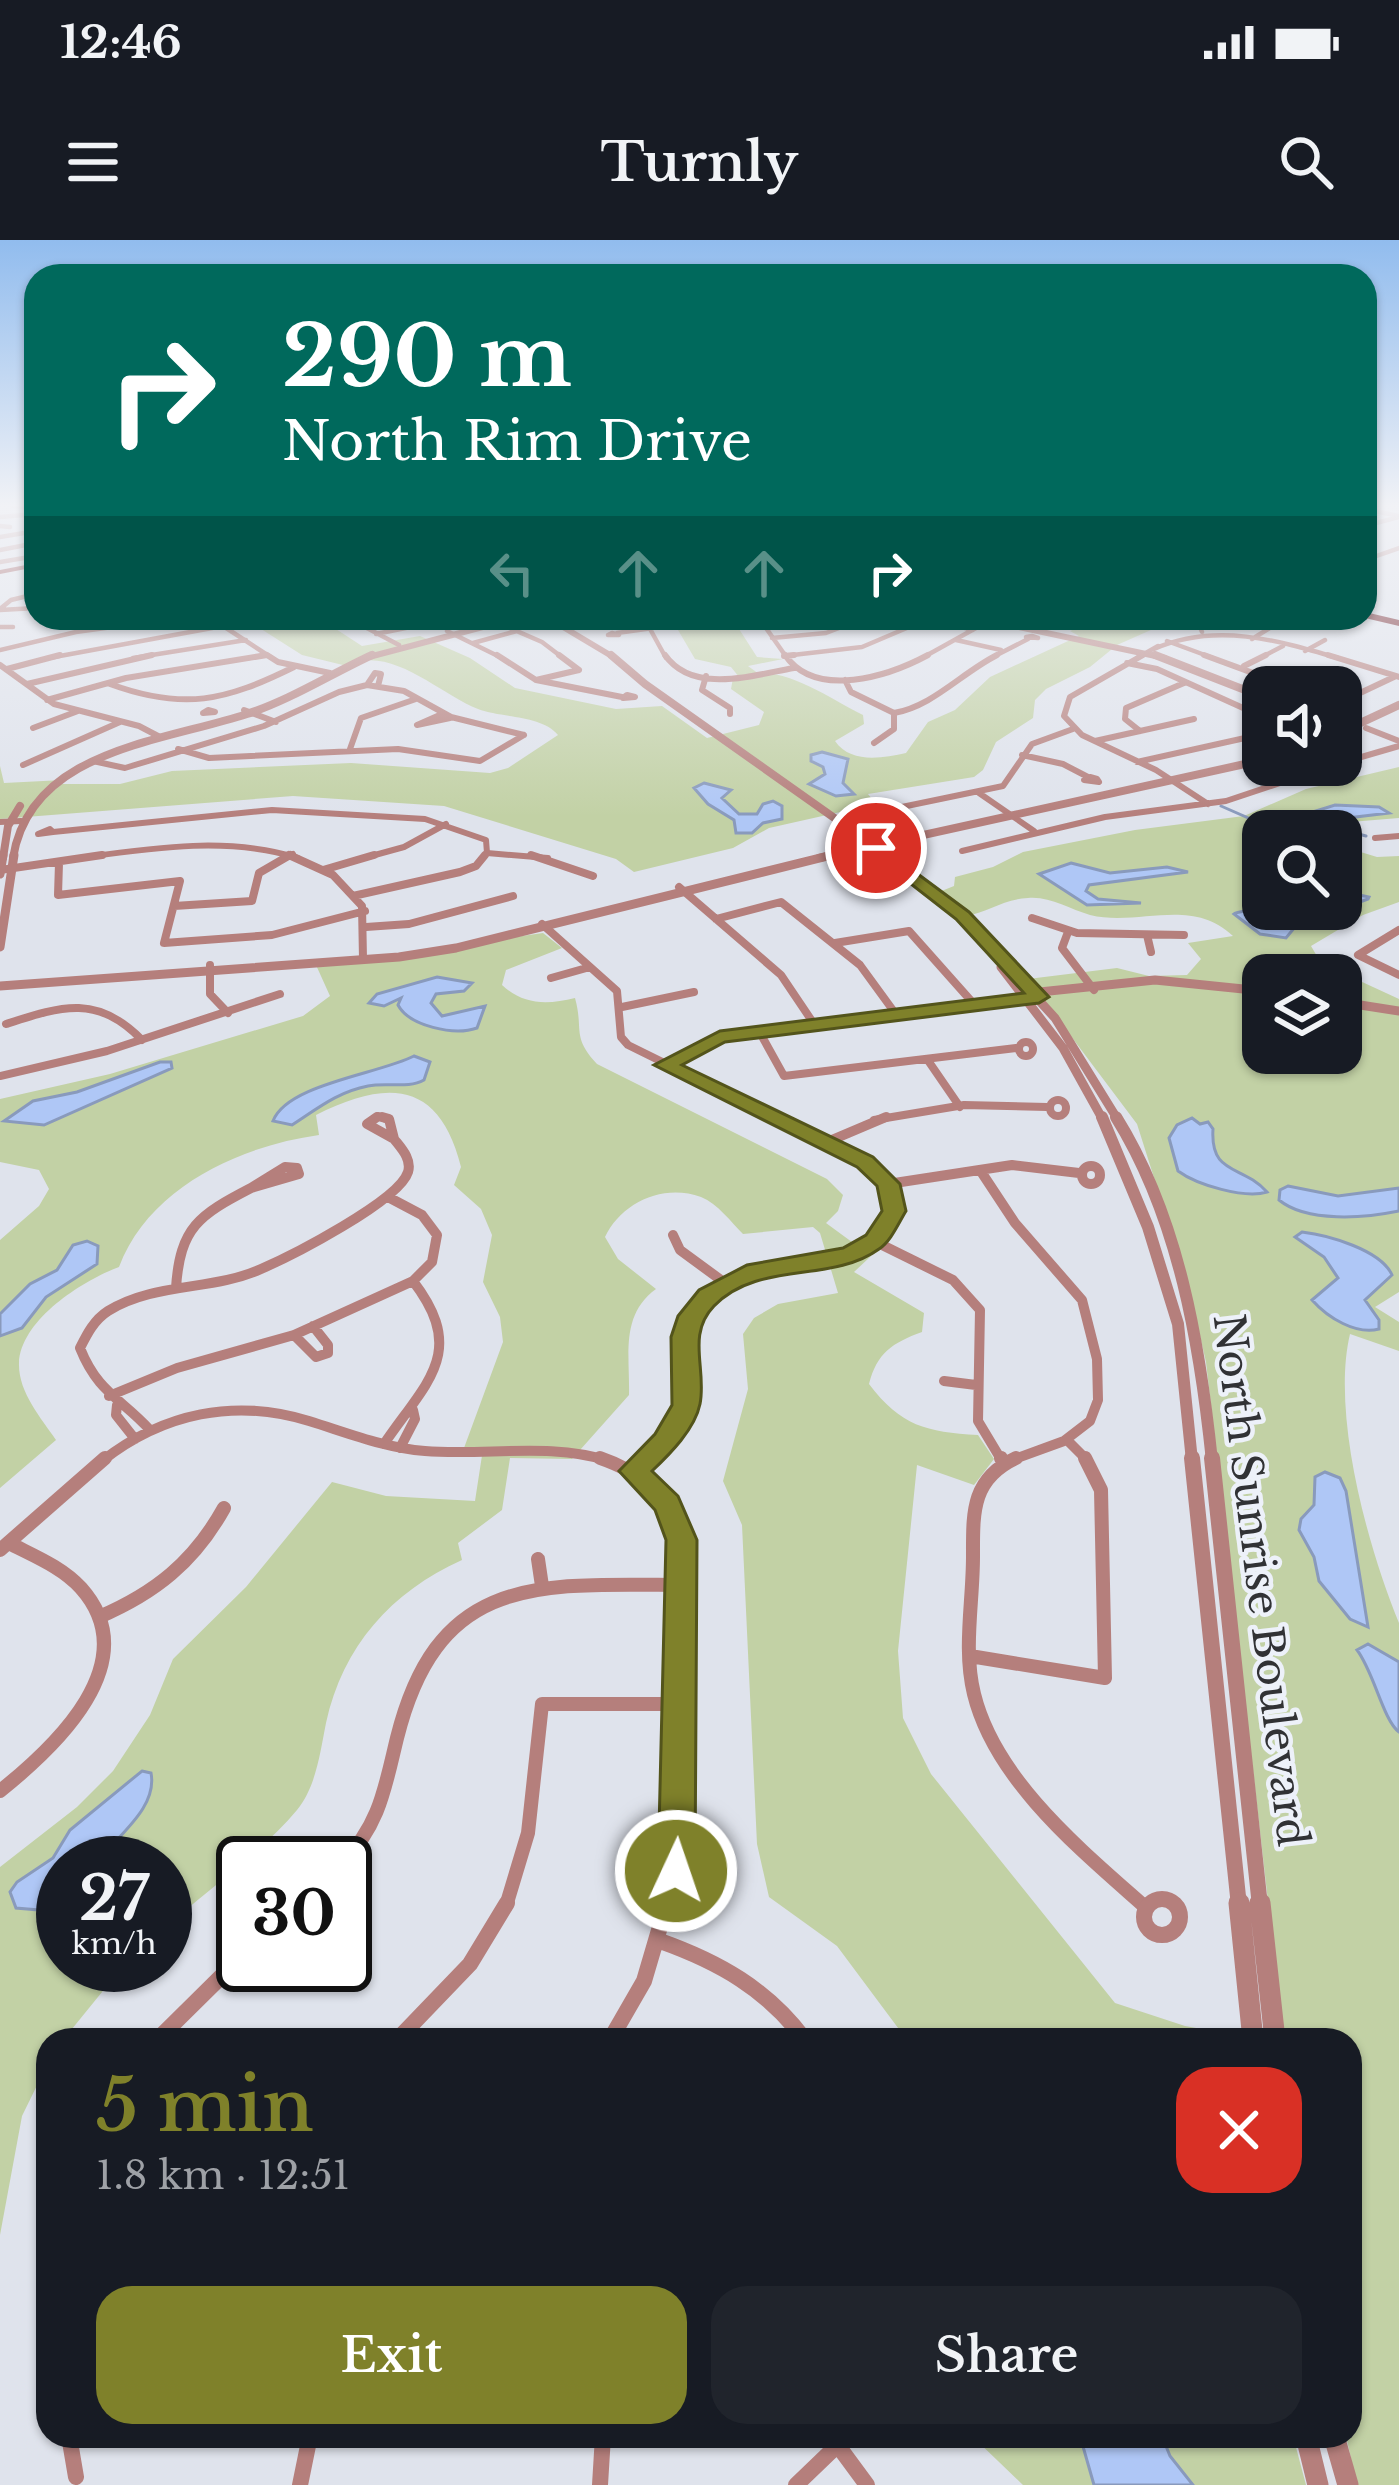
<!DOCTYPE html>
<meta charset="utf-8">
<style>
body{margin:0;font-family:"Libre Baskerville",serif;background:#20242c;color:#f1f3f6;height:100vh;display:flex;flex-direction:column;font-size:45px;white-space:nowrap}
*{box-sizing:border-box;margin:0}
p{font-size:39px;color:#9ea1a6}
.icon{flex:none;width:66px;height:66px;fill:none;stroke:currentColor;stroke-width:2;stroke-linecap:round;stroke-linejoin:round}
.map{position:relative;flex:1;overflow:hidden}
.side{position:absolute;left:36px;top:1788px;width:1326px;height:420px;display:flex;flex-direction:column;background:#171b24;border-radius:36px;box-shadow:0 3px 9px #0004}
.side>*{flex:none}
.banner{position:absolute;left:24px;top:24px;width:1353px;height:366px;border-radius:36px;box-shadow:0 3px 9px #0004;background:#00695c;color:#fff;overflow:hidden}
.tools{position:absolute;left:1242px;top:426px;display:grid;gap:24px}
.tools a{display:grid;place-items:center;width:120px;height:120px;border-radius:24px;background:#171b24;box-shadow:0 3px 9px #0004;font-size:60px}
.speed{position:absolute;left:36px;top:1596px;display:flex;gap:24px;font-size:60px;font-weight:700;text-align:center}
.speed>*{display:grid;place-content:center;width:156px;height:156px;border-radius:50%;background:#171b24;box-shadow:0 3px 9px #0004;line-height:1}
.speed small{font-size:30px;font-weight:400}
.speed .limit{border:6px solid #111;border-radius:18px;background:#fff;color:#111}
.pin{position:absolute;display:grid;place-items:center;width:102px;height:102px;color:#fff;margin:-51px;border:6px solid #fff;border-radius:50%;box-shadow:0 3px 12px #0007}
.me{position:absolute;width:132px;margin:-66px;rotate:3deg;stroke-linejoin:round;filter:drop-shadow(0 0 9px #0008)}
.turn{display:flex;align-items:center;gap:42px;height:252px;padding:0 60px;font-size:54px}
.turn .icon{width:156px;height:156px;stroke-width:2.5}
.turn b{display:block;font-size:84px;line-height:102px}
.lanes{display:flex;align-items:center;height:114px;padding:0 60px;background:#0003;justify-content:center;gap:60px;direction:ltr}
.lanes .off{opacity:.35}
.round{display:grid;place-items:center;flex:none;width:126px;height:126px;border-radius:36px;background:#20242c}
.overview{display:flex;align-items:center;justify-content:space-between;height:204px;padding:0 60px}
h1{font-size:72px;font-weight:600;line-height:90px;color:#7f812a}
.cta{display:flex;gap:24px;margin-top:auto;padding:24px 60px}
.cta a{flex:1;height:138px;border-radius:36px;background:#7f812a;color:#fff;font-size:48px;font-weight:600;line-height:138px;text-align:center}
.cta a+a{background:#20242c;color:#f1f3f6}
.status{display:flex;justify-content:space-between;align-items:center;height:84px;padding:0 60px;background:#171b24;direction:ltr}
.status svg{height:33px;fill:currentColor}
header{display:flex;justify-content:space-between;align-items:center;height:156px;padding:0 60px;background:#171b24;font-size:54px;font-weight:600}
.map>svg:first-child{display:block}
</style>
<div class="status"><b>12:46</b><svg viewBox="0 0 49 12"><path d="M0 12V9h3v3zM5 12V6h3v6zM10 12V3h3v9zM15 12V0h3v12zM26 1h20v11H26zM47 4h2v5h-2z"/></svg></div>
<header><svg class="icon" aria-label="menu" viewBox="0 0 24 24"><path d="M4 6h16M4 12h16M4 18h16"/></svg>Turnly<svg class="icon" aria-label="search" viewBox="0 0 24 24"><circle cx="10" cy="10" r="6"/><path d="M15 15l6 6"/></svg></header>
<div class="map">
<svg width="1399" height="2245" viewBox="0 0 1399 2245">
<rect width="100%" height="100%" fill="#dfe3ec"/>
<path fill="#c2d1a5" fill-rule="evenodd" d="M 244,378 L 319,378 L 362,406 L 420,396 L 470,418 L 515,448 L 616,469 L 662,466 L 707,498 L 759,485 L 764,472 L 731,449 L 733,438 L 739,437 L 731,427 L 695,419 L 671,378 L 732,378 L 757,417 L 783,419 L 748,426 L 759,434 C 789,429 836,462 863,475 L 864,484 L 835,501 C 851,524 882,518 906,513 L 928,482 L 955,470 L 990,437 L 1079,396 L 1070,391 L 1101,378 L 1178,378 L 1117,405 L 1090,427 L 1046,449 L 1035,460 L 1033,478 L 996,502 L 983,530 L 974,537 L 868,554 L 876,564 L 769,588 L 733,608 L 634,632 L 616,619 L 444,566 L 293,556 L 0,579 L 0,526 L 4,543 L 63,540 L 59,544 L 120,544 L 172,531 L 351,523 L 490,533 L 508,528 L 558,495 C 542,475 501,478 478,469 C 440,454 389,403 347,426 L 302,415 Z
M 1399,527 L 1399,578 L 1338,583 L 1327,591 L 1263,591 L 1263,669 L 1341,669 L 1341,606 L 1377,617 L 1399,616 L 1399,662 L 1363,675 L 1311,706 L 1321,723 L 1399,759 L 1399,1052 L 1375,1067 L 1399,1082 L 1399,1111 L 1350,1094 C 1331,1174 1368,1308 1399,1383 L 1399,2245 L 1357,2245 L 1346,2196 L 1350,2196 L 1350,1800 L 1284,1800 L 1206,1122 L 1189,1048 L 1137,884 L 1028,739 L 1117,728 L 1149,736 L 1187,735 L 1201,719 L 1188,703 L 1233,696 C 1191,656 1139,687 1090,675 C 1069,669 1050,656 1028,658 C 1004,659 988,672 966,676 L 939,652 L 954,646 L 955,637 L 993,627 L 1023,612 L 1135,590 L 1244,576 L 1306,549 ZM 1263,735 L 1341,735 L 1341,813 L 1263,813 Z
M 543,693 L 562,708 L 506,730 L 502,745 C 523,765 547,765 575,758 C 584,790 571,796 597,824 L 827,939 L 843,955 L 838,971 L 826,983 L 871,1016 L 854,1032 L 924,1073 L 922,1092 C 892,1103 877,1113 869,1144 C 901,1186 926,1192 978,1195 L 994,1219 L 974,1245 L 917,1225 L 898,1411 L 903,1478 L 931,1534 L 1115,1763 L 1185,1786 L 1241,1796 L 1242,1800 L 907,1800 L 837,1706 L 769,1657 L 757,1604 L 742,1285 L 723,1241 L 748,1149 L 743,1094 L 754,1078 L 778,1064 L 838,1053 L 820,993 L 813,987 L 743,994 C 731,982 718,964 701,957 C 663,943 621,963 605,997 L 618,1019 L 656,1049 C 620,1075 630,1116 629,1155 L 572,1219 L 510,1218 L 502,1270 L 458,1303 L 462,1320 C 391,1352 343,1406 326,1483 C 320,1513 316,1547 297,1570 C 264,1610 205,1652 165,1688 L 165,1623 L 63,1623 L 63,1725 L 124,1725 L 63,1800 L 48,1800 L 48,1823 L 22,1876 L 0,1995 L 0,1627 L 77,1567 L 113,1531 L 150,1475 L 173,1419 L 246,1347 L 332,1242 L 386,1256 L 475,1261 L 483,1209 L 464,1208 L 503,1102 L 500,1077 L 483,1042 L 492,995 L 481,969 L 454,945 L 461,927 C 439,839 386,840 316,875 L 319,895 C 240,906 149,947 119,1027 C 84,1040 21,1079 19,1123 C 18,1152 41,1178 56,1200 L 0,1248 L 0,1000 L 39,966 L 49,949 L 39,930 L 0,922 L 0,859 L 110,834 L 303,776 L 330,756 L 316,725 Z
M 972,2196 L 1293,2196 L 1306,2245 L 1023,2245 Z"/>
<path fill="#afc7f6" stroke="#899abc" stroke-width="3" d="M 822,512 L 848,519 L 843,543 L 854,554 L 836,556 L 809,544 L 825,534 L 823,527 L 811,521 L 811,515 Z
M 704,543 L 731,550 L 722,558 L 739,574 L 757,574 L 763,564 L 773,561 L 782,566 L 782,579 L 763,583 L 752,593 L 736,593 L 734,580 L 708,564 L 694,548 Z
M 1335,565 L 1379,567 L 1389,573 L 1339,579 L 1322,591 L 1278,591 L 1300,583 L 1303,575 Z
M 1071,623 L 1110,633 L 1167,627 L 1188,632 L 1089,645 L 1086,651 L 1098,659 L 1141,663 L 1087,665 L 1039,634 Z
M 1341,651 L 1369,657 L 1368,659 L 1325,675 L 1322,686 L 1295,687 L 1286,698 L 1260,694 L 1234,674 C 1243,667 1322,669 1341,669 Z
M 437,737 L 472,743 L 464,751 L 436,754 L 431,763 L 442,776 L 485,766 L 477,788 C 454,796 409,786 398,765 L 401,758 L 384,766 L 369,763 L 377,754 Z
M 414,816 L 430,822 L 424,840 C 408,849 387,842 368,846 C 337,852 317,869 292,885 L 273,881 C 287,844 379,834 414,816 Z
M 160,822 L 171,822 L 172,828 L 44,885 L 4,881 L 33,861 L 77,852 Z
M 1192,878 L 1200,884 L 1208,882 L 1213,889 C 1210,936 1242,924 1267,952 C 1245,959 1197,945 1178,931 L 1169,898 L 1177,885 Z
M 1288,946 L 1338,956 L 1399,948 L 1399,971 C 1365,978 1307,983 1279,960 L 1280,950 Z
M 1302,992 C 1328,995 1381,1010 1392,1035 L 1365,1060 L 1379,1080 L 1379,1089 C 1356,1095 1328,1078 1312,1060 L 1338,1038 L 1324,1017 L 1295,997 Z
M 87,1001 L 98,1006 L 97,1024 L 46,1057 L 22,1088 L 0,1096 L 0,1074 L 30,1044 L 57,1030 L 73,1005 Z
M 1325,1232 L 1340,1238 L 1346,1251 L 1368,1387 L 1350,1379 L 1319,1341 L 1314,1317 L 1299,1290 L 1301,1279 L 1314,1265 L 1315,1237 Z
M 1368,1404 L 1399,1422 L 1399,1492 C 1383,1480 1374,1432 1357,1410 Z
M 142,1531 L 151,1533 C 158,1569 115,1597 97,1623 L 63,1623 L 63,1672 L 16,1668 L 10,1652 L 17,1642 L 53,1618 L 70,1590 Z
M 1080,2196 L 1162,2196 L 1170,2216 L 1193,2245 L 1094,2245 Z"/>
<g fill="none" stroke-linecap="round" stroke-linejoin="round">
<path stroke="#899abc" stroke-width="3" d="M 1221,566 L 1278,591
M 1325,585 L 1366,596"/>
<path stroke="#b57f7c" stroke-width="4.5" d="M 1365,269 L 1399,276
M 0,277 L 36,274
M 0,286 L 10,287
M 1365,286 L 1399,277
M 0,297 L 36,291
M 0,310 L 36,303
M 1365,320 L 1399,308
M 0,322 L 36,316
M 0,369 L 11,360 L 36,354
M 0,370 L 36,368
M 200,378 L 220,384 L 272,418
M 348,378 L 399,405
M 644,378 L 666,418
M 759,378 L 787,418
M 926,378 L 973,390
M 1046,378 L 1064,378
M 762,382 L 801,378
M 498,383 L 542,402 L 563,418
M 0,387 L 13,387
M 447,391 L 502,418
M 1202,392 L 1200,387 L 1212,378
M 612,393 L 619,395 L 608,395 Z
M 617,393 L 653,388
M 376,394 L 455,378
M 1032,396 L 1038,398 L 1026,397 Z
M 772,398 L 826,393 L 865,378
M 1252,399 L 1286,378
M 956,400 L 1001,410
M 1167,401 L 1213,418
M 473,403 L 517,391
M 1154,409 C 1215,382 1277,400 1338,418
M 0,410 L 76,392 L 178,378
M 1305,411 L 1325,400
M 784,416 L 862,407 L 928,379
M 49,418 L 223,386
M 133,418 L 246,400
M 249,418 L 267,415
M 922,418 L 994,378
M 991,418 L 1028,399
M 1137,418 L 1158,406
M 1260,418 L 1283,406"/>
<path stroke="#b57f7c" stroke-width="6" d="M 267,415 L 278,422 L 330,433
M 497,415 L 536,440 L 622,457
M 559,415 L 579,430
M 665,415 C 693,455 753,435 794,428
M 785,415 C 816,460 889,436 928,415
M 1143,415 L 1070,457 L 1064,476 L 1082,495 L 1156,530 L 1208,564
M 1204,415 L 1291,447 L 1313,435
M 1328,415 L 1399,437
M 784,416 L 794,415
M 1127,423 L 1157,429 L 1263,477
M 0,425 L 54,464 L 139,486 L 160,497
M 1244,426 L 1266,415
M 7,429 L 60,415
M 706,436 L 702,450 L 730,468 L 730,474
M 536,440 L 579,430
M 845,440 L 851,452 L 894,473
M 27,444 L 152,415
M 110,444 C 184,471 225,461 294,427
M 367,445 L 375,433 L 381,434 L 378,446
M 627,455 L 635,457 L 623,458 Z
M 47,460 L 126,438 L 267,415
M 1341,462 L 1396,436
M 208,470 L 215,472 L 203,473 Z
M 244,470 L 276,482
M 894,473 C 933,466 960,434 997,415
M 442,474 L 417,485 L 450,478
M 33,488 L 78,471
M 1366,488 L 1399,501
M 1140,491 L 1125,479 L 1126,468 L 1184,443
M 1095,501 L 1194,479
M 874,503 L 894,489 L 894,473
M 178,509 L 209,518 L 398,509 L 480,521 L 524,495
M 350,509 L 361,478 L 416,459
M 1022,515 L 1063,524 L 1088,537
M 93,521 L 125,528 L 264,486 L 339,452 L 367,445 L 404,451 L 451,477 L 524,495
M 1137,522 L 1263,494
M 1341,523 L 1399,506
M 23,525 L 120,482
M 1090,537 L 1097,539 L 1099,542 L 1084,540 Z
M 979,553 L 1034,591
M 897,568 L 1003,546 L 1032,504 L 1073,489
M 0,582 L 21,581
M 50,589 L 53,592 L 38,594 Z
M 53,592 L 272,570 L 425,579 L 486,600 L 487,613
M 1375,598 L 1399,596
M 962,611 L 1105,577 L 1226,561 L 1334,525
M 487,613 L 548,618
M 80,618 C 151,608 229,596 298,618
M 285,618 L 293,614
M 364,618 L 404,607 L 446,584
M 482,618 L 487,613"/>
<path stroke="#b57f7c" stroke-width="8" d="M 289,615 L 333,635 L 362,666 L 363,719
M 531,615 L 593,636
M 59,623 L 58,655 L 180,641 L 164,703 L 272,695 L 365,671
M 0,630 L 102,615
M 323,630 L 374,615
M 679,647 L 781,735 L 814,784
M 353,656 L 460,632 L 476,626 L 485,615
M 174,666 L 252,661 L 259,633 L 290,615
M 1032,678 L 1077,693 L 1184,695
M 716,679 L 781,662 L 860,725 L 895,773
M 542,684 L 617,751 L 621,797 L 628,805 L 780,880
M 366,687 L 409,684 L 513,656
M 1399,690 L 1358,715 L 1399,735
M 1068,692 L 1062,708 L 1094,750
M 1147,695 L 1151,712
M 835,703 L 909,691 L 973,763
M 210,725 L 210,754 L 228,773
M 551,738 L 590,727
M 622,767 L 694,752
M 6,784 C 62,766 97,754 142,800
M 759,791 L 784,836 L 1016,808
M1019 809a7 7 0 1 1 14 0a7 7 0 1 1-14 0Z
M 927,819 L 960,867
M 665,825 L 720,797 L 1029,758
M 0,836 L 107,811 L 280,754
M1050 868a8 8 0 1 1 16 0a8 8 0 1 1-16 0Z
M 373,880 L 378,876 L 389,880
M 874,880 L 964,865 L 1047,867"/>
<path stroke="#b57f7c" stroke-width="10" d="M 377,877 L 367,884 L 394,899 L 389,879 L 382,877
M 827,902 L 886,877
M1082 935a9 9 0 1 1 18 0a9 9 0 1 1-18 0Z
M 285,927 L 297,928 L 299,934 L 251,948 Z
M 980,930 L 1015,983 L 1082,1060 L 1097,1119 L 1098,1160 L 1090,1181 L 1064,1201 L 1009,1221
M 888,944 L 1012,925 L 1079,933
M 673,995 L 680,1010 L 725,1043
M 874,1001 L 953,1040 L 980,1070 L 978,1181 L 1002,1221
M 176,1048 C 180,987 199,975 251,948
M 294,1095 L 316,1117 L 328,1113 L 328,1105 L 313,1086
M 944,1141 L 976,1145
M 109,1156 L 177,1128 L 294,1095 L 413,1041 L 432,1022 L 437,995 L 422,975 L 388,957
M 117,1165 L 116,1175 L 135,1199
M 150,1190 C 121,1158 98,1153 80,1108 C 87,1094 94,1080 108,1071 C 155,1042 213,1051 261,1029 C 291,1016 399,961 408,932 C 412,919 401,908 394,899
M 1067,1200 L 1088,1221
M 384,1204 C 426,1142 468,1113 413,1041
M 400,1208 L 415,1179 L 413,1170
M 102,1221 C 163,1173 235,1158 309,1181 C 348,1193 385,1208 425,1211 C 486,1216 550,1202 609,1221
M 644,1221 C 660,1207 676,1192 684,1171 C 697,1133 674,1089 706,1058 C 754,1012 868,1043 892,976 C 909,928 805,893 774,877"/>
<path stroke="#b57f7c" stroke-width="14" d="M 600,1218 C 641,1232 671,1256 681,1300 L 676,1631 L 666,1666
M 1001,1218 L 1003,1222
M 1016,1218 C 971,1239 973,1273 973,1317 C 973,1362 963,1410 974,1454 C 995,1540 1081,1610 1144,1666
M 633,1231 L 647,1218
M 0,1310 L 105,1218
M 538,1319 L 542,1346
M 99,1377 C 155,1353 194,1322 224,1268
M 970,1416 L 1105,1438 L 1101,1250 L 1085,1218
M 0,1551 C 55,1507 147,1422 81,1348 C 62,1327 34,1316 9,1303
M 342,1623 C 380,1585 385,1547 397,1498 C 438,1334 537,1344 680,1345
M 506,1666 L 528,1593 L 542,1464 L 679,1464"/>
<path stroke="#b57f7c" stroke-width="16" d="M1144 1677a18 18 0 1 1 36 0a18 18 0 1 1-36 0Z
M 660,1701 C 719,1722 767,1749 805,1800
M 157,1800 L 243,1715
M 397,1800 L 470,1724 L 507,1663
M 610,1800 L 644,1741 L 667,1663
M 69,2196 L 76,2237
M 839,2207 L 867,2245
M 300,2245 L 310,2196
M 600,2245 L 603,2196
M 796,2245 L 847,2196"/>
<path stroke="#b57f7c" stroke-width="6" d="M 13,265 L 36,267
M 548,378 L 615,418
M 976,378 L 1165,418
M 365,418 L 517,378"/>
<path stroke="#b57f7c" stroke-width="8" d="M 611,415 L 645,444 L 891,618
M 1155,415 L 1263,457
M 1341,492 L 1399,465
M 3,618 L 8,586 L 20,566
M 13,618 C 30,510 162,502 247,474 C 290,460 331,434 372,415
M 819,618 L 1263,520"/>
<path stroke="#b57f7c" stroke-width="9" d="M 887,615 L 962,676 L 1055,778 L 1118,880
M 0,634 L 3,615
M 0,707 L 14,615
M 1001,727 L 1063,808 L 1103,880
M 0,746 L 399,717 L 456,708 L 832,615
M 1030,753 L 1155,740 L 1263,751
M 1341,762 L 1399,771"/>
<path stroke="#b57f7c" stroke-width="12" d="M 1102,877 L 1148,987 L 1178,1084 L 1192,1221
M 1116,877 C 1179,978 1200,1105 1212,1221"/>
<path stroke="#b57f7c" stroke-width="16" d="M 1192,1218 L 1239,1666
M 1212,1218 L 1260,1666"/>
<path stroke="#b57f7c" stroke-width="21" d="M 1239,1663 L 1253,1800
M 1260,1663 L 1275,1800
M 1306,2196 L 1318,2245
M 1334,2196 L 1348,2245"/>
<path fill="#832628" fill-rule="evenodd" d="M 36,323 L 36,327 L 0,334 L 0,330 Z"/>
<path fill="#640c14" fill-rule="evenodd" d="M 1365,372 L 1399,380 L 1399,386 L 1365,378 Z"/>
</g>
<linearGradient id="sky" x2="0" y2="1"><stop stop-color="#91bcee"/><stop offset="0.46" stop-color="#f1f2f6"/><stop offset="1" stop-color="#f1f2f6" stop-opacity="0"/></linearGradient>
<rect width="1399" height="577" fill="url(#sky)"/>
<path fill="#7f812a" stroke="#53541b" stroke-width="3" d="M 876,603 L 969,672 L 1049,757 L 1039,763 L 725,802 L 682,825 L 873,917 L 900,944 L 906,971 C 898,984 891,1001 879,1009 C 831,1044 758,1020 714,1066 C 686,1095 707,1129 700,1164 C 695,1189 670,1214 652,1231 L 678,1256 L 697,1300 L 695,1631 L 690,1644 L 676,1649 L 663,1644 L 658,1631 L 666,1300 L 655,1270 L 619,1231 L 655,1194 L 672,1165 L 671,1097 L 678,1076 L 699,1050 L 747,1025 L 843,1008 L 866,995 L 882,971 L 877,946 L 857,927 L 654,825 L 720,791 L 1024,753 L 956,679 L 870,612 L 868,608 Z"/>
<g text-anchor="middle" dominant-baseline="central" stroke-width="9" stroke-linejoin="round" paint-order="stroke">
<g font-size="42" fill="#313235" stroke="#edf1f9">
<text transform="translate(1261 1340) rotate(83)">North Sunrise Boulevard</text>
</g>
</g>
</svg>
<div class="tools">
<a><svg class="icon" aria-label="sound" viewBox="0 0 24 24"><path d="M4 9h4l5-4v14l-5-4H4zM17 9q2 3 0 6"/></svg></a>
<a><svg class="icon" aria-label="search" viewBox="0 0 24 24"><circle cx="10" cy="10" r="6"/><path d="M15 15l6 6"/></svg></a>
<a><svg class="icon" aria-label="layers" viewBox="0 0 24 24"><path d="M12 4l9 5-9 5-9-5zM3 14l9 5 9-5"/></svg></a>
</div>
<div class="speed"><div>27<small>km/h</small></div><div class="limit">30</div></div>
<div class="pin" style="left:876px;top:608px;background:#d93025"><svg class="icon" aria-label="arrive" viewBox="0 0 24 24"><path d="M6 21V4h12l-3 4 3 4H6"/></svg></div>
<svg class="me" style="left:676px;top:1631px" viewBox="-20 -20 40 40"><circle r="17" fill="#7f812a" stroke="#fff" stroke-width="3"/><path d="M0-11L8 9 0 5-8 9z" fill="#fff"/></svg>
<div class="banner">
<div class="turn"><svg class="icon" aria-label="right" viewBox="0 0 24 24"><path d="M7 20v-9h11M14 6l5 5-5 5"/></svg><div><b>290 m</b>North Rim Drive</div></div>
<div class="lanes"><svg class="icon off" aria-label="left" viewBox="0 0 24 24"><path d="M17 20v-9H6M10 6l-5 5 5 5"/></svg><svg class="icon off" aria-label="ahead" viewBox="0 0 24 24"><path d="M12 20V5M6 11l6-6 6 6"/></svg><svg class="icon off" aria-label="ahead" viewBox="0 0 24 24"><path d="M12 20V5M6 11l6-6 6 6"/></svg><svg class="icon" aria-label="right" viewBox="0 0 24 24"><path d="M7 20v-9h11M14 6l5 5-5 5"/></svg></div>
</div>
<section class="side">
<div class="overview"><div><h1>5 min</h1><p>1.8 km · 12:51</p></div><a class="round" style="background:#d93025;color:#fff"><svg class="icon" aria-label="close" viewBox="0 0 24 24"><path d="M6 6l12 12M18 6L6 18"/></svg></a></div>
<div class="cta"><a>Exit</a><a>Share</a></div>
</section>
</div>
